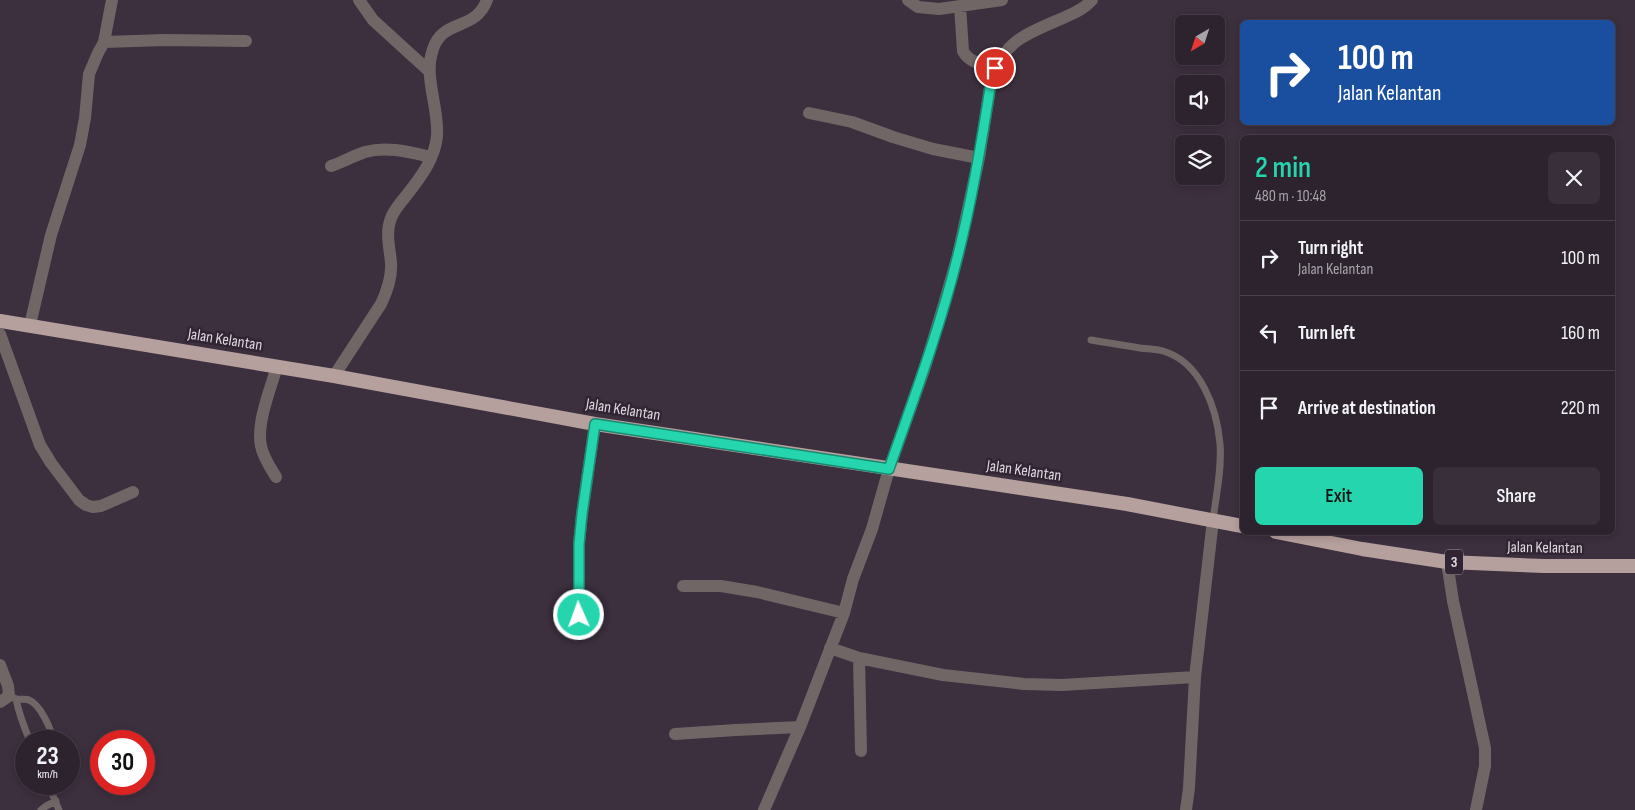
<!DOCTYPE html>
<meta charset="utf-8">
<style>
body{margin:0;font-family:"Sofia Sans Condensed",sans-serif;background:#392f3a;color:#f1f3f6;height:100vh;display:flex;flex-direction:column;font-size:19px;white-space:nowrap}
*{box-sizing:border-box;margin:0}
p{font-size:16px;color:#a7a4aa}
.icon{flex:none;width:28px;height:28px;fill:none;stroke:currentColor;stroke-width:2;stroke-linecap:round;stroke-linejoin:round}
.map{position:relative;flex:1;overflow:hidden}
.panel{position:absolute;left:1240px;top:135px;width:375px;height:400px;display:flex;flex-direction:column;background:#2d232e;border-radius:8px;box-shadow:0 2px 8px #0003,0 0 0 1px #48404a}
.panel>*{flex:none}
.top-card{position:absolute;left:1240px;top:20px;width:375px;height:105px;border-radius:8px;box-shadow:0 2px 8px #0003,0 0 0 1px #48404a;background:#1a4fa0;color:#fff;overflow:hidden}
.needle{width:32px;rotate:219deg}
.buttons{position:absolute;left:1175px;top:15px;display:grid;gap:10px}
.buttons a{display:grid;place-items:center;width:50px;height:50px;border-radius:8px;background:#2d232e;box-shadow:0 2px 8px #0003,0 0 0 1px #48404a;font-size:25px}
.speed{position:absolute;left:15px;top:730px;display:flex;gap:10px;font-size:25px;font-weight:700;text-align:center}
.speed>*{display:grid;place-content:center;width:65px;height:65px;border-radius:50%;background:#2d232e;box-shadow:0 2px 8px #0003,0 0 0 1px #48404a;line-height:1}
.speed small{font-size:12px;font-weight:400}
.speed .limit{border:8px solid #d22;background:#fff;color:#111}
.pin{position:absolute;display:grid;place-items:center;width:42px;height:42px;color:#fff;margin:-21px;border:2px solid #fff;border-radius:50%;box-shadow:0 1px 5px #0007}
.me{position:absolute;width:55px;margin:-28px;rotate:358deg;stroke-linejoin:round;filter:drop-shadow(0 0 4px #0008)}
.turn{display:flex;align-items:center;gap:18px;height:105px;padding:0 15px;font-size:22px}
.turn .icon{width:65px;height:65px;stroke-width:2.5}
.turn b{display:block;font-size:35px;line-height:42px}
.round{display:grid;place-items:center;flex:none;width:52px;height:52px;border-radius:8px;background:#392f3a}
.headline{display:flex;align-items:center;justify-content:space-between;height:85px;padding:0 15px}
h1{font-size:30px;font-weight:600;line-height:38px;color:#25d5ae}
.cta{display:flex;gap:10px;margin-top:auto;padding:10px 15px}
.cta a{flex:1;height:58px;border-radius:8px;background:#25d5ae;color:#111;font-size:20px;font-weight:600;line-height:58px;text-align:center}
.cta a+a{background:#392f3a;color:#f1f3f6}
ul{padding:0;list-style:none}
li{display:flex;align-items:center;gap:15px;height:75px;padding:0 15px;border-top:1px solid #48404a}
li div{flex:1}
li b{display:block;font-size:19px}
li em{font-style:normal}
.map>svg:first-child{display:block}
</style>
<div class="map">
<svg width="1635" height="810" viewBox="0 0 1635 810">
<rect width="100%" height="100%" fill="#3c2f3e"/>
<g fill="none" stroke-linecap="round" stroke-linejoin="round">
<path stroke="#706665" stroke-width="7" d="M 1091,340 C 1107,343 1124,345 1140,348 C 1147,349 1156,349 1163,351 C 1201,362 1217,409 1220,444 C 1222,469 1216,496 1213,520
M 14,698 L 16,699 C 19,714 24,727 30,741
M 16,699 C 20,699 25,699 29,700 C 40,704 52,730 53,741
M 48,784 L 59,810
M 41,810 L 46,806 L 56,801"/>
<path stroke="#706665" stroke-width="12" d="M 359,0 L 373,20 L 429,71
M 908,0 L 918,7 L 939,9 L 1002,0
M 960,6 L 963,51 C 969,63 983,64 995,68
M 104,42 L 165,40 L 246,41
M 809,113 L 852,122 L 893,137 L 933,149 L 979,158
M 331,166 C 343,162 353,156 365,152 C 387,146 409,152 431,157
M 30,325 L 51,235 L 80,145 L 85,118 L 89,74 L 98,53 L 104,42 L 112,0
M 0,334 L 40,445 L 51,463 L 79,500 L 86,505 L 93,507 L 101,506 L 133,492
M 334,376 L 381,304 C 387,291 392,278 391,263 C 390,249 385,233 391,218 C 394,210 400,203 406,196 C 420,178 435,159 437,136 C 439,106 423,77 433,49 C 443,18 475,32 487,0
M 276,477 C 270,467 263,457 261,446 C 256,423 271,388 277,366
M 1447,562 L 1453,601 L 1485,748 L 1485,766 L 1476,810
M 683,586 L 721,586 L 757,592 L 844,613
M 579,615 L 579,544 L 582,514 L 595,424
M 830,648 L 859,658 L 943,675 L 1024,684 L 1062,685 L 1195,677
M 859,658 L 861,751
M 0,665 L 8,686 L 9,696 L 0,702
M 675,734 L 736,730 L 800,727
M 764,810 L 800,727 L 844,613 L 853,579 L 872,529 L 889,469 L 925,367 L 944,304 L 958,255 L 979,158 L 992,75 C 1008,38 1029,33 1063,18 C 1074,13 1084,9 1092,0
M 1186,810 L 1189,788 L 1195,677 L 1213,520"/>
<path stroke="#b6a09e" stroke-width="14" d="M 0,321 L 334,376 L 595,424 L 1127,504 L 1242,526
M 1276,532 L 1362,549 L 1447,562 L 1544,566 L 1635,566"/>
</g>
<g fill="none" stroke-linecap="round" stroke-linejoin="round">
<g stroke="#188a71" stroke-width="12">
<path id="route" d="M 579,615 L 579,544 L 582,514 L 595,424 L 889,469 C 914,398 940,328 958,255 C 973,196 983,135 992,75 L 995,68"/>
</g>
<use href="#route" stroke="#25d5ae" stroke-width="9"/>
</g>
<g text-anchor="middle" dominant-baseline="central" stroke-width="5" stroke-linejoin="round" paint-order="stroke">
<rect fill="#312533" stroke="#aba2ad" stroke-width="1" x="1445" y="549.5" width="18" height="25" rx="4"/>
<g font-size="15" font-weight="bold" fill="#dfd8e1">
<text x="1454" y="562">3</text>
</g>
<g font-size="16" fill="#dfd8e1" stroke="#312533">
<text transform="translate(225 340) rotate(9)">Jalan Kelantan</text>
<text transform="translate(623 410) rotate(9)">Jalan Kelantan</text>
<text transform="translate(1024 471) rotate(8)">Jalan Kelantan</text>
<text transform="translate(1545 548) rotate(1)">Jalan Kelantan</text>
</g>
</g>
</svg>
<div class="buttons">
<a><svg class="needle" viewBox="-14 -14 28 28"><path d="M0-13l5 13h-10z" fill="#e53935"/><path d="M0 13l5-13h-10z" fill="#a7a4aa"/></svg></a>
<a><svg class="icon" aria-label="sound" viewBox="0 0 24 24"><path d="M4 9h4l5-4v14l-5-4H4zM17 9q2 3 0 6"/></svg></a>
<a><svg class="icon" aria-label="layers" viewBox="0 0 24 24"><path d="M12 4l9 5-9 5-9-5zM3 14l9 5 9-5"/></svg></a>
</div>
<div class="speed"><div>23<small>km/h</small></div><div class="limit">30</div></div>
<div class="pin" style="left:995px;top:68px;background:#d93025"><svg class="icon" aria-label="arrive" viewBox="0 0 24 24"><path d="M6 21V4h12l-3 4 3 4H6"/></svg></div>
<svg class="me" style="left:579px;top:615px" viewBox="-20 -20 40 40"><circle r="17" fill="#25d5ae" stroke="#fff" stroke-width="3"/><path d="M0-11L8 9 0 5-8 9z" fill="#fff"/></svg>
<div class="top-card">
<div class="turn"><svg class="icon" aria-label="right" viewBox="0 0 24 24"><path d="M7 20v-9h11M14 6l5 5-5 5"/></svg><div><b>100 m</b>Jalan Kelantan</div></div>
</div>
<section class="panel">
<div class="headline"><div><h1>2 min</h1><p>480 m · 10:48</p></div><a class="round"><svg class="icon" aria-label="close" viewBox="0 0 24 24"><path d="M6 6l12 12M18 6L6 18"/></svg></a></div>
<ul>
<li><svg class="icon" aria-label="right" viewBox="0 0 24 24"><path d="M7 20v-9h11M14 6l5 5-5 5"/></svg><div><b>Turn right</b><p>Jalan Kelantan</p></div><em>100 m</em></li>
<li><svg class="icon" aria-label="left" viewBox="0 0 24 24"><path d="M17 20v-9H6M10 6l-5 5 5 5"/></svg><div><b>Turn left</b></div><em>160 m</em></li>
<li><svg class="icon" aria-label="arrive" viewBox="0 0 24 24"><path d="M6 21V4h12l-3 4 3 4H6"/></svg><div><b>Arrive at destination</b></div><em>220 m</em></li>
</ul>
<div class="cta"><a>Exit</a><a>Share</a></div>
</section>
</div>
